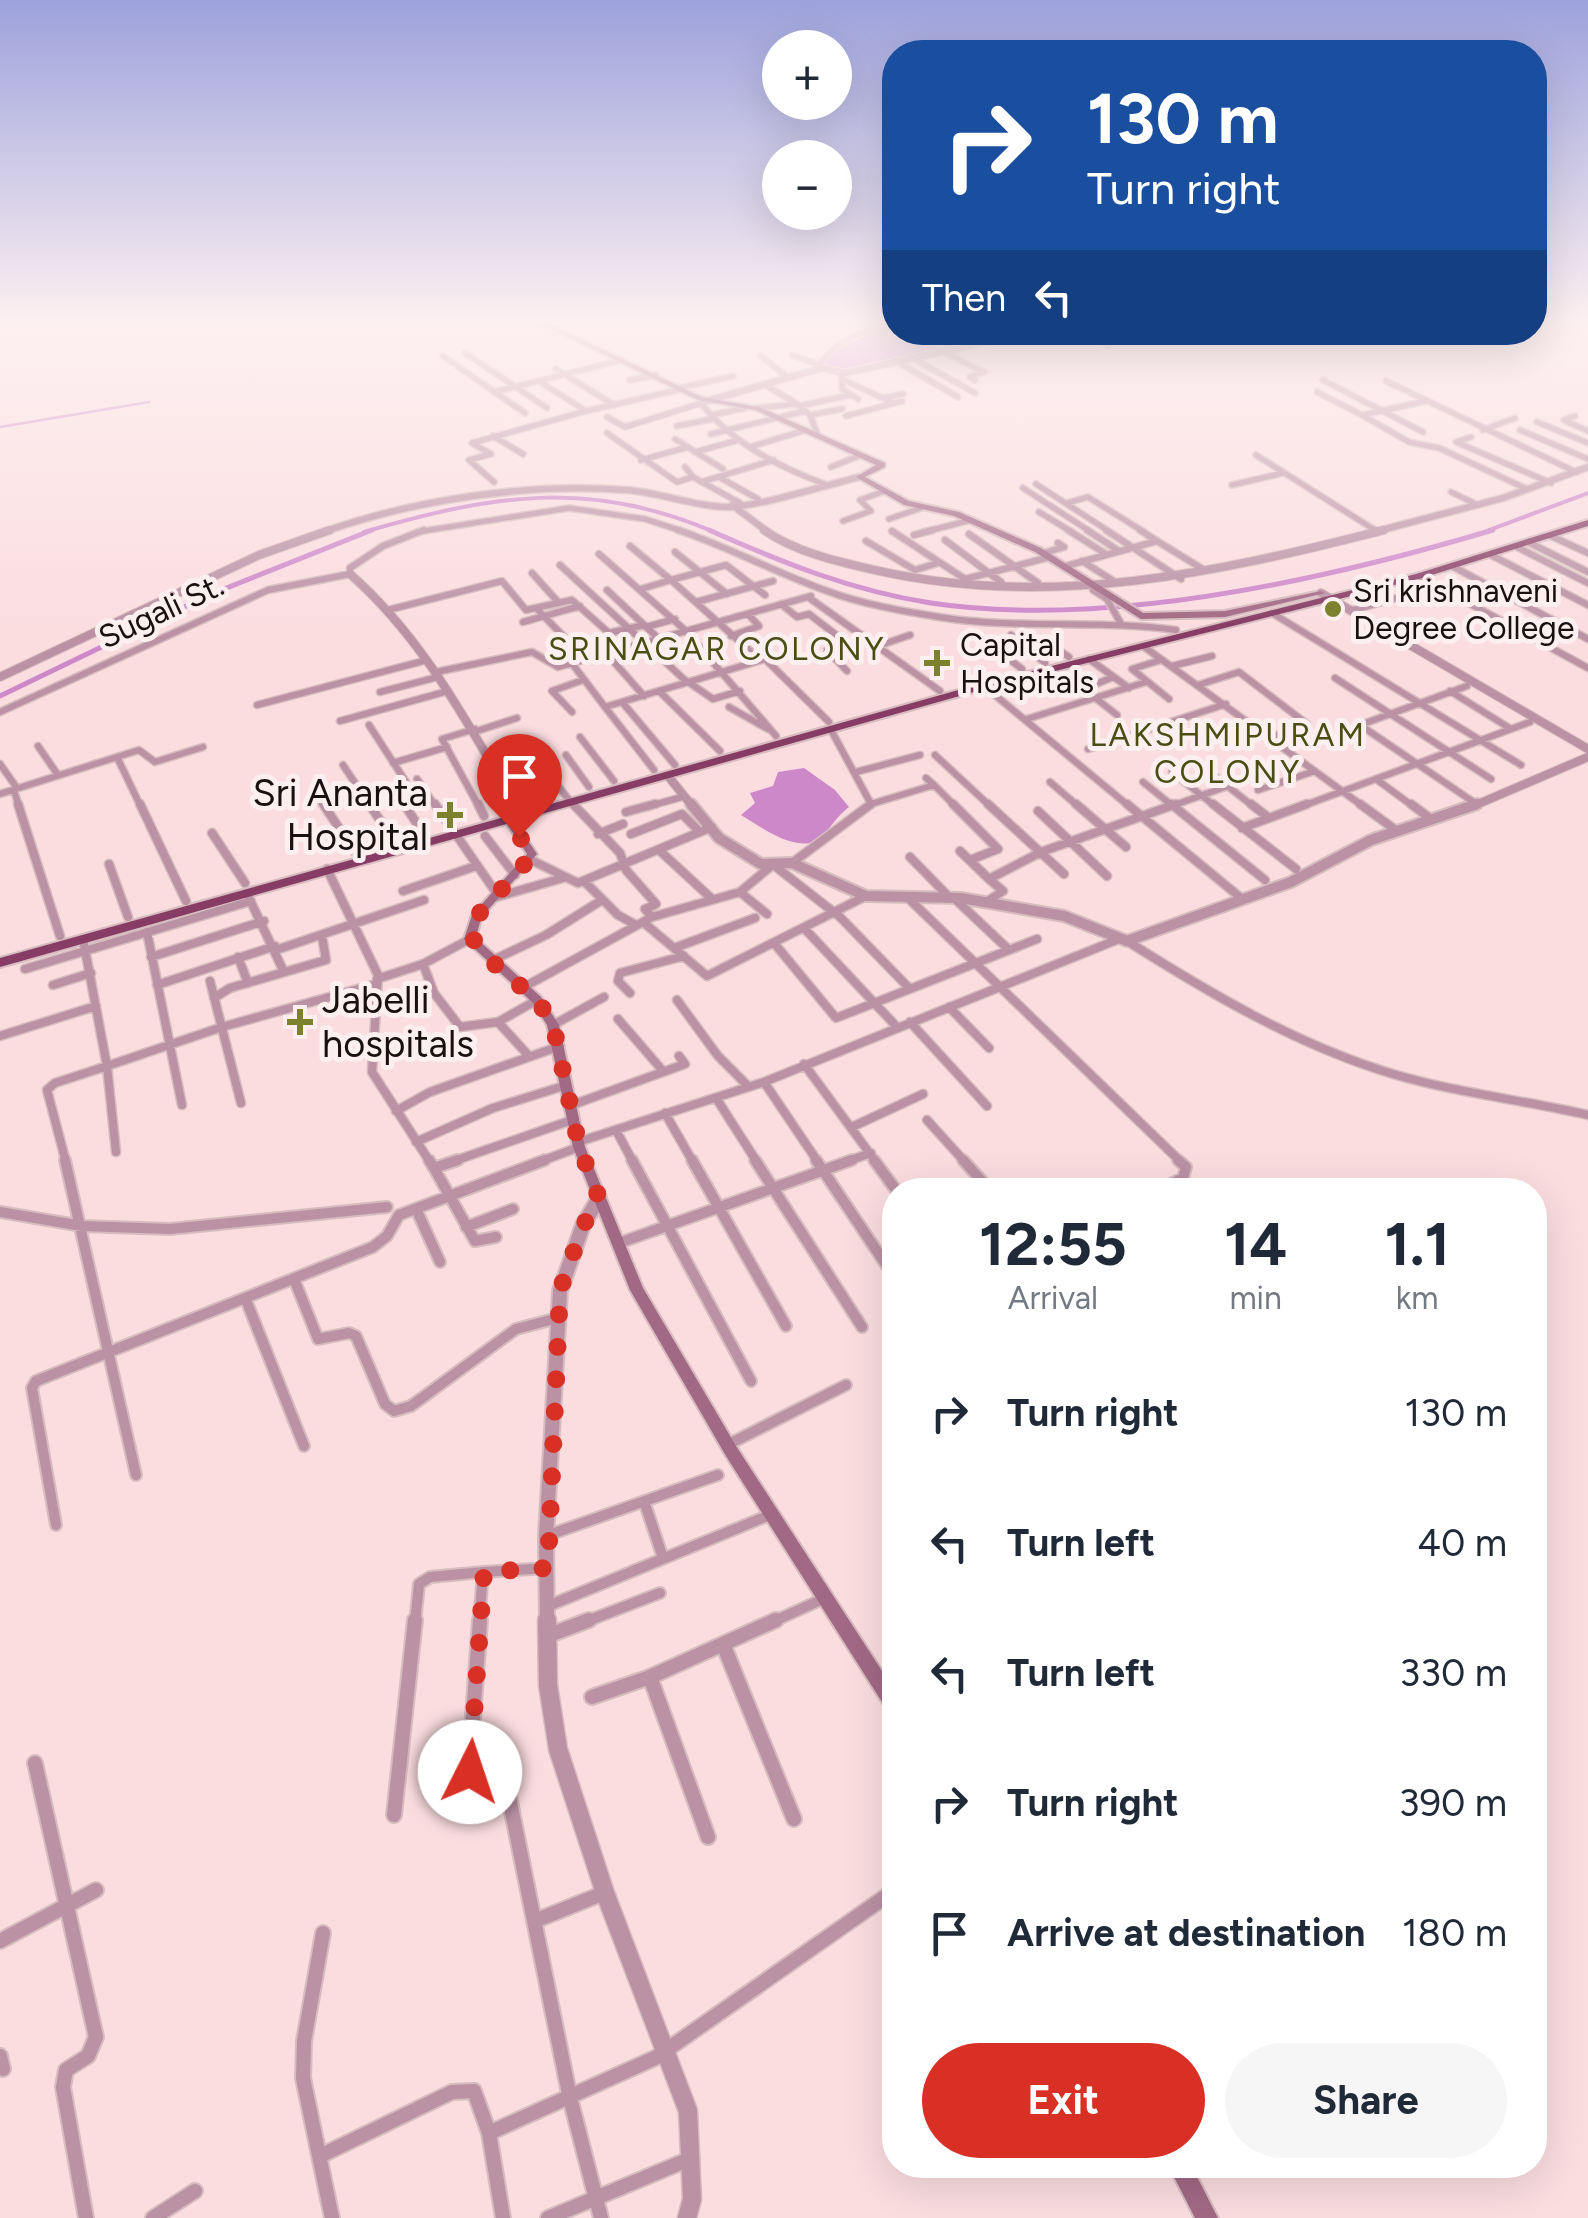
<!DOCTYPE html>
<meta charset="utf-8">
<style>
body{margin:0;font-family:Figtree,sans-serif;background:#f6f6f7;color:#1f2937;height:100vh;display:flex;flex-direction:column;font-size:38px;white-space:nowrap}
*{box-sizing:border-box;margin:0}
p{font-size:32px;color:#747a83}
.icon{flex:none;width:55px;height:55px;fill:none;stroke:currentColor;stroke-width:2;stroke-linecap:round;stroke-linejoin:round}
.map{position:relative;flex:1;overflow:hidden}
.drawer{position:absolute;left:882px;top:1178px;width:665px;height:1000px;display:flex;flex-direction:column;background:#fff;border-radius:40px;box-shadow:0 10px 40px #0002}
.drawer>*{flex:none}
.hud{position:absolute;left:882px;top:40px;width:665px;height:305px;border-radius:40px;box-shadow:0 10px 40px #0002;background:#1a4fa0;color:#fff;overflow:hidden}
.tools{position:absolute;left:762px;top:30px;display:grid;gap:20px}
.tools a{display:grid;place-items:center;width:90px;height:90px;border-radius:50%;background:#fff;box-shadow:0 10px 40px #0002;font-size:50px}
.pin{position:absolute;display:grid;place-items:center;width:85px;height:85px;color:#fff;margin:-102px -42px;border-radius:50% 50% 50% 0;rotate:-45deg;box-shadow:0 0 10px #0007}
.pin .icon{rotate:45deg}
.me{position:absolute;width:110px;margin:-55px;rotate:4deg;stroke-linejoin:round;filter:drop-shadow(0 0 8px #0008)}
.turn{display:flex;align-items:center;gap:35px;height:210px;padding:0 40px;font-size:45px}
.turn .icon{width:130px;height:130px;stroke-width:2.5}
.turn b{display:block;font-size:70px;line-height:85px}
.then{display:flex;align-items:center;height:95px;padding:0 40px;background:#0003;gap:20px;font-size:38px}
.eta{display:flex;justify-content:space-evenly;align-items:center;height:170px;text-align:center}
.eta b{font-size:60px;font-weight:700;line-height:70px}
.cta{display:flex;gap:20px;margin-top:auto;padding:20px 40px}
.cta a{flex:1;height:115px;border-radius:60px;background:#d93025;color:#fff;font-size:40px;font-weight:700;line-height:115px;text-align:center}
.cta a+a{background:#f6f6f7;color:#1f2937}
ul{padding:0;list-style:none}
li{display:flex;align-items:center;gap:30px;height:130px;padding:0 40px}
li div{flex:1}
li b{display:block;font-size:38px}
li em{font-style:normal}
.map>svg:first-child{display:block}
</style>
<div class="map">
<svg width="1588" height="2218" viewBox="0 0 1588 2218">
<rect width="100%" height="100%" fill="#fbdde0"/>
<path fill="#cd88ca" d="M 883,329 L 916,333 L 944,347 L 843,371 L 822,365 L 831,351 Z
M 804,768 L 835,790 L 849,807 C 838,815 832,826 822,836 C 800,858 760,826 741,815 L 755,803 L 750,793 L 773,786 L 778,772 Z"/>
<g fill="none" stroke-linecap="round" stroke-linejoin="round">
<path stroke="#cd88ca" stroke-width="2.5" d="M 525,319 L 556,336
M 0,427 L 149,402"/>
<path stroke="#cd88ca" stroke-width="4" d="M 364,532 C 491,495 589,478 714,532
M 1484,532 L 1588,493"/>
<path stroke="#cd88ca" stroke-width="5" d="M 709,530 C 781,562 852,591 931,603 C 1105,629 1325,580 1493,530
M 0,696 L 209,595 L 372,530"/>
<g stroke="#d7bcbf" stroke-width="8">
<path id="minor-far4" d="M 922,332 L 952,348
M 1085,332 L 1109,346
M 940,350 L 984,372 L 970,377 L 975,380
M 465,353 L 547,408
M 792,355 L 819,365
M 443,356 L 525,413
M 761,356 L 787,377
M 909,356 L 975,393
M 894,360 L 958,397
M 824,368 L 819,365 C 837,340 864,327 895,328
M 556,369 L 614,405
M 842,375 L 842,389 L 858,399
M 842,379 L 893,403
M 630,380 L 656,375
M 1323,380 L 1423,432
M 1386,381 L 1576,472
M 542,383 L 586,411 L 682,389
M 764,384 L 797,404
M 679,388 L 733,376
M 494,392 L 622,360
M 1317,392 L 1362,415 L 1426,401
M 885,398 L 903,394
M 702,404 C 732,443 778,467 825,484
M 799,406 L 850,395
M 757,408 L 797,404 L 810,415 L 817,433
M 712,415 L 745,408
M 810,415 L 842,409
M 1362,415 L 1409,442 L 1439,448 L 1525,488
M 846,416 L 902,401
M 1575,416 L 1564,420 L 1588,431
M 607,417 L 625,427 L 705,402
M 1537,422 L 1588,443
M 677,426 L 712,419
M 1483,430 L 1515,418
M 1520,430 L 1588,459
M 607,433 L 677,482 L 693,477
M 711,434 L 805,411
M 493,436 L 523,454
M 1471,437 L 1456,442 L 1551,483
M 675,439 L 723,469
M 753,446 L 806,430
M 695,452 L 735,441
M 1256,455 L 1378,532
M 641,460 L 688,447
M 685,467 L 693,477 L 740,503
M 831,467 L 861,455
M 719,477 L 758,499
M 494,482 L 469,460 L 491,454 L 472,443 L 586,411
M 701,482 L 774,460
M 1036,484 L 1110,532
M 1232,485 L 1283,473
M 1023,488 L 1091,532
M 1451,492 L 1478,505
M 1067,503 L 1088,497 L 1144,532
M 1039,512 L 1072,532
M 889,519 L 921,508
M 843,521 L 871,511 L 860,500 L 885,491
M 417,532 L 569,508 L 645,519 L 685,532
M 924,532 L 971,520"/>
</g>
<g stroke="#d7bcbf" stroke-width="9">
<path id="minor-far3" d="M 678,530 C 729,547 776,573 827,591 C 861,604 903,611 939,617 C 1018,630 1097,619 1176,630
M 1068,530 L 1106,554
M 1087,530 L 1119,551
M 1106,530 L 1181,579
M 1375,530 L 1378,532
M 892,531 L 965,579 L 1050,557
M 969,534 L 1038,583
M 914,535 L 933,530
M 1551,536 L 1588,553
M 945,540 L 1001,582
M 866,541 L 915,570 L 938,563
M 1157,541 L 1201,568
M 1530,543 L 1588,572
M 630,546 L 671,580 L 726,565 L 765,595
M 1517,547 L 1588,583
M 675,552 L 727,594
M 1044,553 L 1064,547 L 1058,543
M 599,554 L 686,631 L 776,736
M 1491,555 L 1588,605
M 1082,561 L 1112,580
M 560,565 L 687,682
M 1066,566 L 1157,541 L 1140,530
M 1452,566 L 1588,639
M 532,573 L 559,603
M 1419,576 L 1588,668
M 641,589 L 671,580 L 759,659
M 607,590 L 659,639
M 1093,590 L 1107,599 L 1120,622
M 808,597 L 940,691
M 696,602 L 773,581
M 781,604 L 797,617 L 809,614 L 848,644 L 827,650 L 847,671
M 537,609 L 569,642 L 561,649 L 605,707
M 388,610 L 502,581 L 526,610 L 572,600 L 609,633 L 644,625
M 1350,611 L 1400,597
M 1272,613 L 1521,765
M 523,622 L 580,606
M 646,627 L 675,619
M 1011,635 L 1045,663
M 731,636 L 759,626 L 748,614
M 986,642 L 1022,669
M 1051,645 L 1069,657
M 878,646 L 910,635
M 1143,646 L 1364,807
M 607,654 L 644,696
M 1089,659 L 1129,688
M 1161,660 L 1132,669 L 1169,699
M 1172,666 L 1212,656
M 436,672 L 532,652 L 558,667 L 811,596
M 1113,677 L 1084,689 L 1117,715
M 1335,678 L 1491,779
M 691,684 L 713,699 L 740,691
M 1198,685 L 1239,672 L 1307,724 L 1271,737
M 984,686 L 1130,807
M 1467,686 L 1360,725 L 1475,803
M 659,691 L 720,751
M 1450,691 L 1511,729
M 380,692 L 438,677
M 622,702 L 675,765
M 257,705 L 427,660
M 729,707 L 768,729
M 0,712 L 268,590 L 350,574 L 350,568 L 383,546 L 424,530
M 572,712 L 552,691 L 583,680
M 1027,719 L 1146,682
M 340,721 L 448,691
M 369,725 L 406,782
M 475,729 L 442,739 L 479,807
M 831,730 L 871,804 L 867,807
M 477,731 L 517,718
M 580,737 L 614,781
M 38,746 L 58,775
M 528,749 L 575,807
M 1088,749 L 1226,704
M 566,755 L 589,787
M 935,755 L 991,807
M 117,757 L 141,807
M 393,763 L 447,747
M 0,764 L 17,788
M 343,765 L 371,807
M 1202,766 L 1254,807
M 494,768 L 534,756
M 654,770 L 605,707 L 765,659 L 829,722
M 856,772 L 920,755
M 1172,772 L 1216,807
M 417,779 L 436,807
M 1376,779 L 1414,807
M 1050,782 L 1079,807
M 1143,782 L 1174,807
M 934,785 L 956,807
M 14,790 L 19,807
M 1258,790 L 1315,771
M 0,794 L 139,750 L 155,762 L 203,747
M 318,797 L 325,807
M 871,804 L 934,785 L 926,778
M 646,807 L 682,797
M 1169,807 L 1228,786
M 1300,807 L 1530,722"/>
</g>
<g stroke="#d7bcbf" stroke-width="11">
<path id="minor-far2" d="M 18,804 L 60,936
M 140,804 L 186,901
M 323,804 L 355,852
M 369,804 L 394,841
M 435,804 L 497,894
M 478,804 L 484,816
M 573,804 L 620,853 L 626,870 L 656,904 L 645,909 L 652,917
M 953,804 L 998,849 L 970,860
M 988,804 L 1064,874
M 1076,804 L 1126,847
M 1127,804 L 1241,898
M 1171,804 L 1265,880
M 1213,804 L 1296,869
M 1251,804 L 1269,818
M 1360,804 L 1397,831
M 1411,804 L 1431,819
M 406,807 L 423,833
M 1038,811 L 1107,876
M 626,812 L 655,804
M 1242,828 L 1307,804
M 212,833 L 245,883
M 598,834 L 623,824
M 631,834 L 682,814 L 700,832
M 485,836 L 515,875
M 659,850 L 711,898
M 960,851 L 989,879
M 910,857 L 950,898
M 529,859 L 578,883 L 712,827
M 792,863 L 871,804
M 109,864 L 128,917
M 776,867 L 840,917 L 910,989
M 327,869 L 378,975 L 372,1072 L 430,1162
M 585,882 L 618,915 L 636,925
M 403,891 L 476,866
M 740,892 L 767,914
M 907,897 L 1181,1162
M 249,898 L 284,972
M 493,898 L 563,878
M 954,898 L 1009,950
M 986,902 L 1003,891 L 989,879 L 1041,852 L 1176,804
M 643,922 L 707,976 L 866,896
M 804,928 L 896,1026
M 147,932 L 182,1105
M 83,939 L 107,1066 L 222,1027 L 376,984
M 1127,941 C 1211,994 1297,1045 1393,1074 C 1457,1093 1523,1100 1588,1115
M 774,943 L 836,1018 L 1037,939
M 677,947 L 755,918
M 276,950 L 424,900
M 151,957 L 264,921
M 238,957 L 248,983
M 491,961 L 546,935 L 602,900
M 423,964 L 434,993 L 460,1027 L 498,1022 L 537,1000
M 25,969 L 251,901
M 377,979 L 423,964 L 470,939
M 210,981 L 241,1103
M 53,985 L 91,973
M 157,985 L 275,946
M 524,987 L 652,917 L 740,892 L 770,867
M 630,993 L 618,981 L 620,973 L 684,956
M 214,998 L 230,988 L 326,960 L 322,936
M 677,1000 L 718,1056 L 749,1087
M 949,1007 L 989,1048
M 618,1019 L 663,1071
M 498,1022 L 528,1055
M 910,1022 L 987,1106
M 553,1025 L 604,997
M 0,1036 L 96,1006
M 804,1064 L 876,1162
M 764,1082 L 818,1162
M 716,1098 L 757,1162
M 572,1105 L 685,1064 L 679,1056
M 396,1111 L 430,1092 L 560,1046
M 665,1113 L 693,1162
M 927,1120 L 965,1162
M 852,1127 L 923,1094
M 616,1130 L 633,1162
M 416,1142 L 493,1108 L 567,1085
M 578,1142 L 764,1082 L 1119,939
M 66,1162 L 47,1090 L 55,1083 L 107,1066 L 116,1152
M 451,1162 L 575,1119
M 539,1162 L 579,1147
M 845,1162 L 871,1153"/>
</g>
<g stroke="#d7bcbf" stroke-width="14">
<path id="minor-far1" d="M 65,1160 L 136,1475
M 429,1160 L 434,1168 L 458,1160
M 632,1160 L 751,1381
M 692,1160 L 786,1326
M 755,1160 L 862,1327
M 816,1160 L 895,1278
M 874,1160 L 896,1190
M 963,1160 L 990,1190
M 434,1168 L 475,1241 L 496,1237
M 1159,1190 L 1183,1178 L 1186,1167 L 1178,1160
M 417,1211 L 440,1262
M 0,1212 L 82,1226 L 170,1229 L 387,1207
M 466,1227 L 513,1209
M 619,1243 L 852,1160
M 294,1279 L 318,1339 L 349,1333 L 356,1336 L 385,1404 L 394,1411 L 411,1406 L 516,1329 L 558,1318
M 246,1300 L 304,1446
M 727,1445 L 846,1385
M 890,1475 L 895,1473
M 644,1501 L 663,1558
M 56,1525 L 32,1388 L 36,1381 L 373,1247 L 387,1236 L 399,1215 L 545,1160
M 546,1536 L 718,1475
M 548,1606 L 772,1514
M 415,1623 L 419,1584 L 430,1577 L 483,1572
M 479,1623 L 483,1572 L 548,1568
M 582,1623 L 660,1593
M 770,1623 L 825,1598"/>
</g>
<g stroke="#d7bcbf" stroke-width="18">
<path id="minor" d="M 547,1636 L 589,1620
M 723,1644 L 794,1819
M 650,1677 L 708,1837
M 592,1697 L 650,1677 L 776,1620
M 35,1763 L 96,2037 L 88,2056 L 66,2070 L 63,2087 L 86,2218
M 469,1772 L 480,1620
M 508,1792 L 570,2098 L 601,2218
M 394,1815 L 415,1620
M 537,1920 L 604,1893
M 323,1933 L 304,2041 L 303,2078 L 332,2218
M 0,1941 L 96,1890
M 0,2056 L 3,2069
M 489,2133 L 655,2058 L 895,1890
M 320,2156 L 452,2092 L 474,2091 L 489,2133 L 503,2218
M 153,2218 L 195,2191
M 548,2218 L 692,2158"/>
</g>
<g stroke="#d7bcbf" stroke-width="9">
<path id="tertiary-far4" d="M 707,401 L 822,368 L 845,373 L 1031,332
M 732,505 L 768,532
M 323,532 C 417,499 527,483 626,490 C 659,492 692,506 725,507 C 760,507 824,485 860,477
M 1374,532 L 1503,498 L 1588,467"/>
</g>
<g stroke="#d7bcbf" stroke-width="10">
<path id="tertiary-far3" d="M 764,530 C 797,553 840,562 879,571 C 1052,609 1216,573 1384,530
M 350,574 C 424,639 467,723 517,807
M 1321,593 L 1588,749
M 0,677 L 259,555 L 330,530
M 668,776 L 693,807
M 1471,807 L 1588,757"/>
</g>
<g stroke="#d7bcbf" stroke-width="14">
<path id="tertiary-far2" d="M 691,804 L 719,838 L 761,864 L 792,863 L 866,896 L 961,898 L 1064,916 L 1127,941 L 1291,882 L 1371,840 L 1477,804"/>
</g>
<g stroke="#d7bcbf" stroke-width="18">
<path id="tertiary-far1" d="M 547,1623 L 546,1536 L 560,1291 L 583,1225 L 599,1198"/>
</g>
<g stroke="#d7bcbf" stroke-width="21">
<path id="tertiary" d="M 547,1620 L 548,1685 L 558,1749 L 605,1893 L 688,2111 L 692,2199 L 687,2218"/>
</g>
<g stroke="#d7bcbf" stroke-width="4">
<path id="secondary" d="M 530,319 L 539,319 L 702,397 L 759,407 L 885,463 L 885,467 L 865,477 L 909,501 L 959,512 L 1041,548 L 1143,613 L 1225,611 L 1321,591 L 1325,593 L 1225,617 L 1141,619 L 1035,552 L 954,516 L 904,505 L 856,477 L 876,465 L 755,410 L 698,400 Z
M 503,808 L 507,809 L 537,854 L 481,918 L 476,938 L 541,997 L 559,1025 L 585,1147 L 643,1288 L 736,1446 L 895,1691 L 895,1716 L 889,1713 L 726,1456 L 630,1290 L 573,1147 L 547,1025 L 533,1003 L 464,939 L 472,915 L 527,854 L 498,811 Z
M 1168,2165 L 1191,2165 L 1218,2218 L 1195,2218 Z"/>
</g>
<g stroke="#d7bcbf" stroke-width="4">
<path id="trunk" d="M 1588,520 L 1588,526 L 1422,578 L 988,688 L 0,967 L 0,958 L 980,684 L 1416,574 Z"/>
</g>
<use href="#minor-far4" stroke="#ba92a4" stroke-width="5"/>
<use href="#minor-far3" stroke="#ba92a4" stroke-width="6"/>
<use href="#minor-far2" stroke="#ba92a4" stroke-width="8"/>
<use href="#minor-far1" stroke="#ba92a4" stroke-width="10"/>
<use href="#minor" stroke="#ba92a4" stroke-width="14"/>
<use href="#tertiary-far4" stroke="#ba92a4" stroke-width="6"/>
<use href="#tertiary-far3" stroke="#ba92a4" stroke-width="8"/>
<use href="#tertiary-far2" stroke="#ba92a4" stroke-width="10"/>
<use href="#tertiary-far1" stroke="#ba92a4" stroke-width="14"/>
<use href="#tertiary" stroke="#ba92a4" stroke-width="18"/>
<use href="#secondary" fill="#a26985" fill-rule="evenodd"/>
<use href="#trunk" fill="#863c64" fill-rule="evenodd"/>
</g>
<linearGradient id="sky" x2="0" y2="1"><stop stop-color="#9da2dc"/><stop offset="0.51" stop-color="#fdf0f1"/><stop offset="1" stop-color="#fdf0f1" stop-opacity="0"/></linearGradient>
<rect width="1588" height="630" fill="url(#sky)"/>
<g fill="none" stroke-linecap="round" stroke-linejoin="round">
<path stroke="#d93025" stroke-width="18" stroke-dasharray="0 32.4" d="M 470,1772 L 484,1572 L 548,1568 L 560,1290 L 583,1226 L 599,1198 L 579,1146 L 553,1024 L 537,1000 L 491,961 L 469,934 L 476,917 L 530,858 L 532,854 L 519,836"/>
</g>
<g fill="#7b812c" stroke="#fbeff0" stroke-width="4">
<circle cx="1333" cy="609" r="10"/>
<path d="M932 648h10v10h10v10h-10v10h-10v-10h-10v-10h10z"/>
<path d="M445 800h10v10h10v10h-10v10h-10v-10h-10v-10h10z"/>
<path d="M295 1007h10v10h10v10h-10v10h-10v-10h-10v-10h10z"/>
</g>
<g text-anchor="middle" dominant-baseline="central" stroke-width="10" stroke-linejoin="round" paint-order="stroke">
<g font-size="32" fill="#191011" stroke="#fbeff0" text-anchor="start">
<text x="1353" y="591">Sri krishnaveni<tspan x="1353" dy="37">Degree College</tspan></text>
<text x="960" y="645">Capital<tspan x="960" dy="37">Hospitals</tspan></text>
</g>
<g font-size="32" fill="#191011" stroke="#fbeff0">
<text transform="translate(161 611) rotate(-25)">Sugali St.</text>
</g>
<g font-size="32" letter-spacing="2.5" fill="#4a4e12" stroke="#fbeff0">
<text x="717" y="649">SRINAGAR COLONY</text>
<text x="1228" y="735">LAKSHMIPURAM<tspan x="1228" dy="37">COLONY</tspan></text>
</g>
<g font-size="38" fill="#191011" stroke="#fbeff0" text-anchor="end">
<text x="428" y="793">Sri Ananta<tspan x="428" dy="44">Hospital</tspan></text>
<text x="322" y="1000" text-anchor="start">Jabelli<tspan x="322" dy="44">hospitals</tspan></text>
</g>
</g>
</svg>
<div class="tools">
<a>+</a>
<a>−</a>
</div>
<div class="pin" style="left:519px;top:836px;background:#d93025"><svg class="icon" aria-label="arrive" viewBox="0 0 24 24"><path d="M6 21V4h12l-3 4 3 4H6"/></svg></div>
<svg class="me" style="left:470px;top:1772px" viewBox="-20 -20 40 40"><circle r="19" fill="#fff"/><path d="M0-13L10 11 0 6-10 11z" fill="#d93025"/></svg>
<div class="hud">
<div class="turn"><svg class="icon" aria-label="right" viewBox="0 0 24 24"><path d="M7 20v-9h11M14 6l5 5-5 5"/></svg><div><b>130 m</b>Turn right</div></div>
<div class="then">Then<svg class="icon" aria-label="left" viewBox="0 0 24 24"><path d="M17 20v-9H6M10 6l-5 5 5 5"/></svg></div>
</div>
<section class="drawer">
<div class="eta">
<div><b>12:55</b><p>Arrival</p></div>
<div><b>14</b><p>min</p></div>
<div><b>1.1</b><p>km</p></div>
</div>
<ul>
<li><svg class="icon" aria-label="right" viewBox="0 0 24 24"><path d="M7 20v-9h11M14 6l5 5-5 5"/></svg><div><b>Turn right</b></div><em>130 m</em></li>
<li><svg class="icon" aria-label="left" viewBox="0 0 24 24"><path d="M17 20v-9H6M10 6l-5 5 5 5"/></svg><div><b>Turn left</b></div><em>40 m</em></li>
<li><svg class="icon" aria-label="left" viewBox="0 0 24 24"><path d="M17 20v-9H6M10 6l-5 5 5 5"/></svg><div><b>Turn left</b></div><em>330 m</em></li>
<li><svg class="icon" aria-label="right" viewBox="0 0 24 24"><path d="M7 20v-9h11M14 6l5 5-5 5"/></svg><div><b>Turn right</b></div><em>390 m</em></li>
<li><svg class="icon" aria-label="arrive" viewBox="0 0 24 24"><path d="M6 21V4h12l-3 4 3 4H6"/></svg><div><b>Arrive at destination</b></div><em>180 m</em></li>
</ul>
<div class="cta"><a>Exit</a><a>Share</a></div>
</section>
</div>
